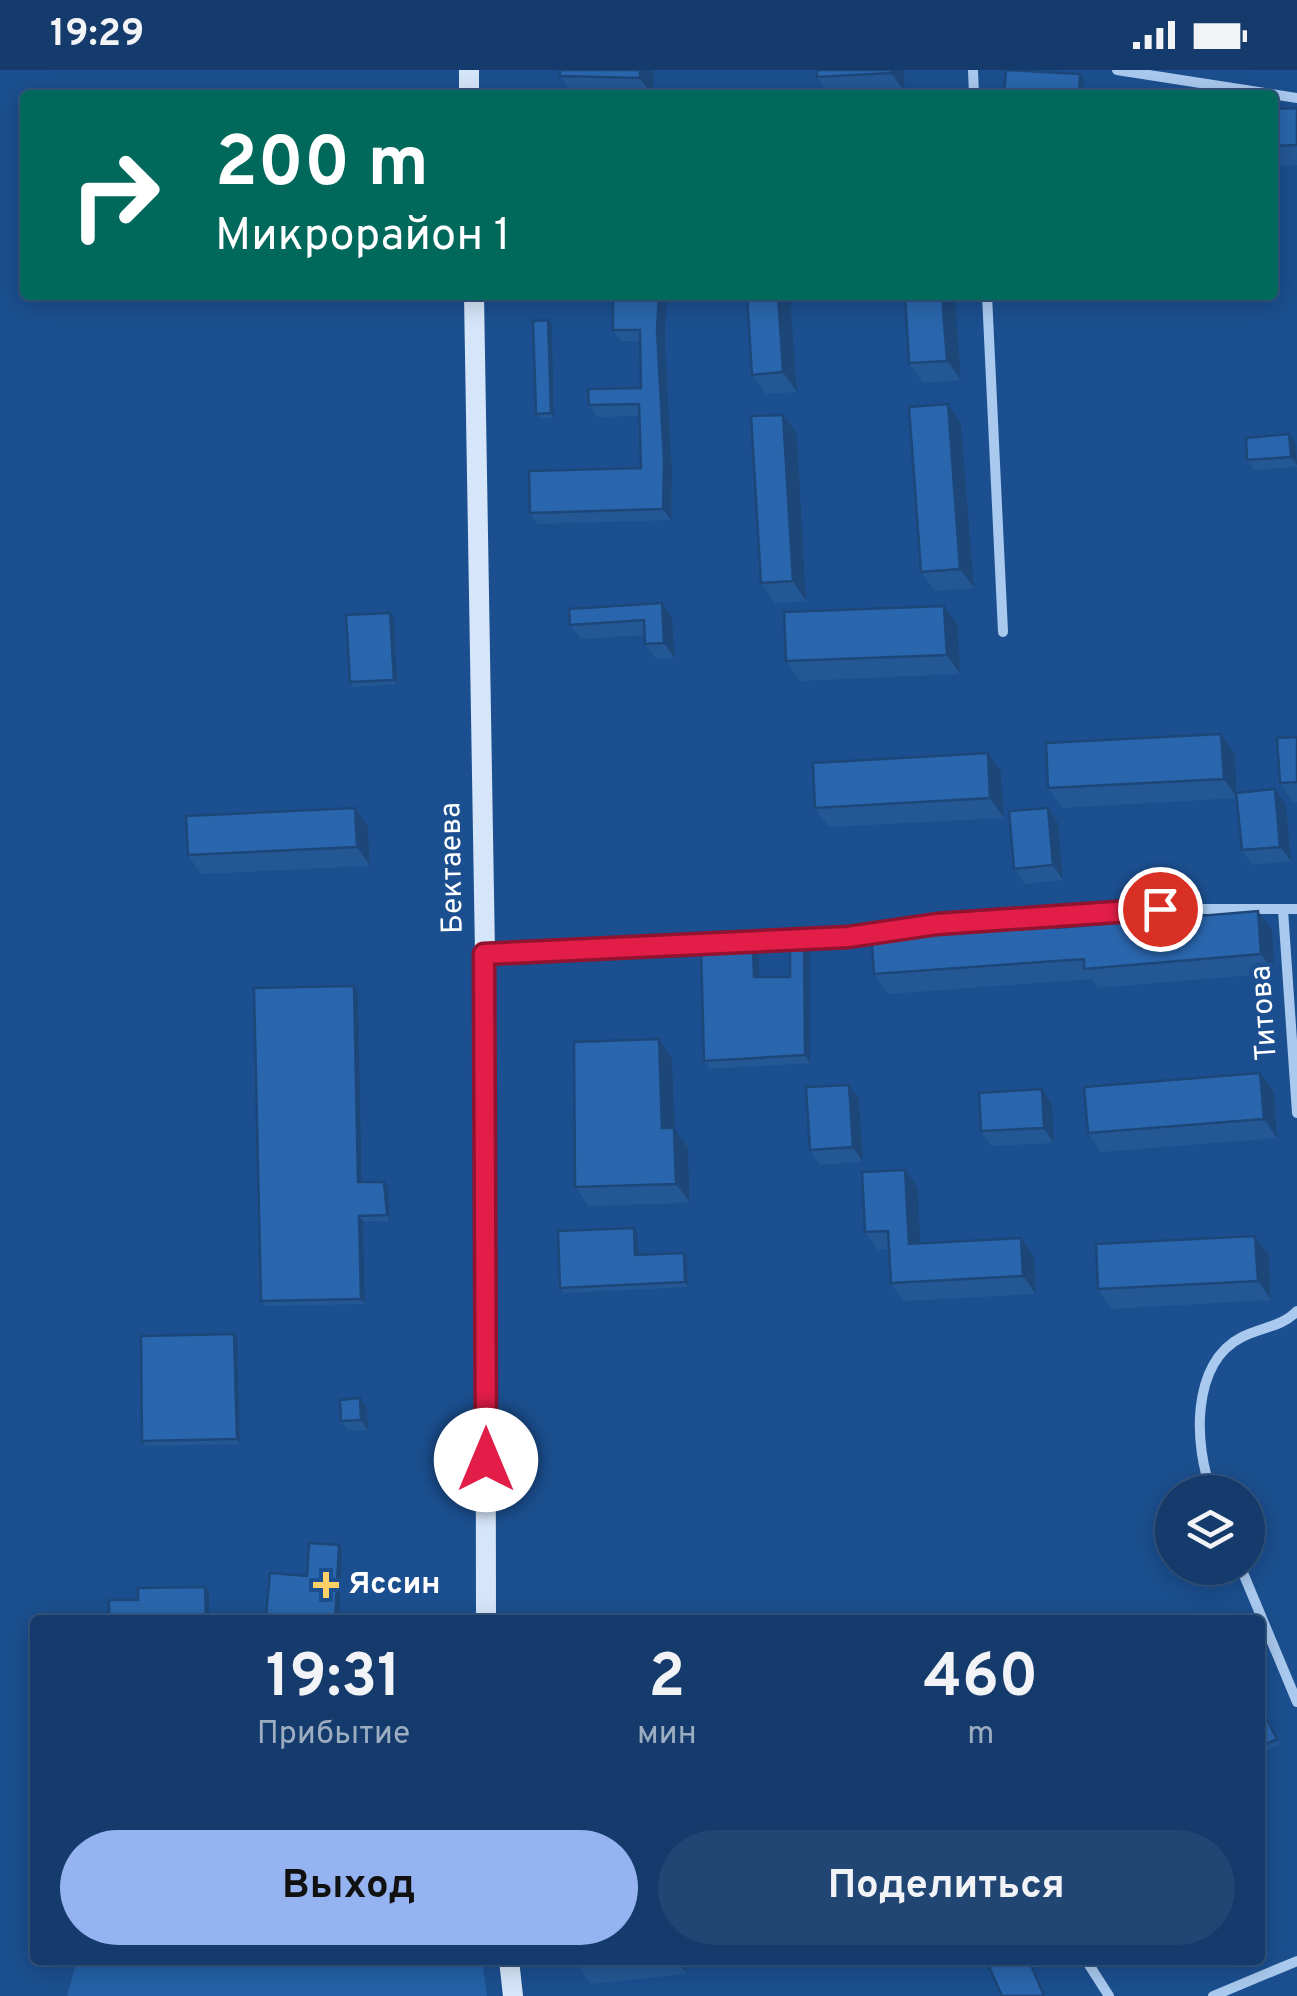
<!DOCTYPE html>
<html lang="ru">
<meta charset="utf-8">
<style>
body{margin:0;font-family:Overpass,sans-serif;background:#214673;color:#f1f3f6;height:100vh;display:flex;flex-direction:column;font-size:38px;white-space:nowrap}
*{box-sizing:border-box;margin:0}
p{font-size:32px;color:#9dadc1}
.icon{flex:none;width:55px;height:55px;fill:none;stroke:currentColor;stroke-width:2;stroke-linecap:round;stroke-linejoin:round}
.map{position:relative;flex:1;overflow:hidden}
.side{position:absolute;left:30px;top:1545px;width:1235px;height:350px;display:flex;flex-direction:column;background:#143b6b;border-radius:10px;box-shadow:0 5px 25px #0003,0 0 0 2px #33557e}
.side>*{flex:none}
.banner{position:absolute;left:20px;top:20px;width:1258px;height:210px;border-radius:10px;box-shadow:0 5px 25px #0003,0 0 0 2px #33557e;background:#00695c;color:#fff;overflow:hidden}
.tools{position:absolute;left:1155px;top:1405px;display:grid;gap:20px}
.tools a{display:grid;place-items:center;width:110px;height:110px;border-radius:50%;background:#143b6b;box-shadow:0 5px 25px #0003,0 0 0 2px #33557e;font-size:50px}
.pin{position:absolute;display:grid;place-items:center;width:85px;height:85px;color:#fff;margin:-42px;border:5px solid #fff;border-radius:50%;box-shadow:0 2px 10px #0007}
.me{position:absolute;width:110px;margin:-55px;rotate:0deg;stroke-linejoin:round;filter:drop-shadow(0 0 8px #0008)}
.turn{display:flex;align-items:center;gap:35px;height:210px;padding:0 30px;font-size:45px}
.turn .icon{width:130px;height:130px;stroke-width:2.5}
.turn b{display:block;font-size:70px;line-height:85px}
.eta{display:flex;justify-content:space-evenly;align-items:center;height:170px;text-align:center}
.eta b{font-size:60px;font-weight:700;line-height:70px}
.cta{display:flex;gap:20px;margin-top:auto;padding:20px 30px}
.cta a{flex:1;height:115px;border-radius:60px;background:#95b2f1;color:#111;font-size:40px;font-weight:700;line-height:115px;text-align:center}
.cta a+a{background:#214673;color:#f1f3f6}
.status{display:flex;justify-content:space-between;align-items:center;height:70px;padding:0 50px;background:#143b6b;direction:ltr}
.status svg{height:28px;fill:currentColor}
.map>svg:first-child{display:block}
</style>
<div class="status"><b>19:29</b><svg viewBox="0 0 49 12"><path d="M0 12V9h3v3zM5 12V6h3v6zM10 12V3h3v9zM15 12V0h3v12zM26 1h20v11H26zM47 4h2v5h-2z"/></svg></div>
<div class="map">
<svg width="1297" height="1926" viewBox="0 0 1297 1926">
<rect width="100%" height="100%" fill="#1b4f8f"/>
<path fill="#2461a8" d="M 77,1890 L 482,1890 L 487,1926 L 67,1926 Z"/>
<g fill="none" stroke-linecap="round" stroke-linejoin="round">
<path stroke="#a9c9ee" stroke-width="10" d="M 973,0 L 974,25
M 1117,0 L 1297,28
M 987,225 L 1003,562
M 1283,840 L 1297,1043
M 486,884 L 848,867 L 937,855 L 1160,839 L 1297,839
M 1212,1422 C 1194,1377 1190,1293 1242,1267 C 1261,1257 1282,1257 1297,1241
M 1241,1498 L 1297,1632
M 1086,1890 L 1109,1926
M 1213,1926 L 1297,1891"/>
<path stroke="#d6e6fa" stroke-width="20" d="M 469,0 L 469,25
M 474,225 L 485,884 L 486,1550
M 509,1890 L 513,1926"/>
</g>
<path fill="#245895" d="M 560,0 L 654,0 L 653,25 L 573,25 L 560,6 Z
M 904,0 L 905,22 L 830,25 L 817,7 Z
M 1297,38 L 1297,95 L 1272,97 L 1272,39 Z
M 536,225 L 561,225 L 561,229 L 539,230 Z
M 613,225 L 667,225 L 665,271 L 672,402 L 671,450 L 538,454 L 530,443 L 641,398 L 640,346 L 597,347 L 589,335 L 641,318 L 640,271 L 621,271 L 613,260 Z
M 747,225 L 790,225 L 797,322 L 766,324 L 752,305 Z
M 905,225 L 955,225 L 961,310 L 923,313 L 909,293 Z
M 552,255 L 554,348 L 539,348 L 536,344 Z
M 961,353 L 974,518 L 935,521 L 921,502 Z
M 797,364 L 806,531 L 775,533 L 761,513 Z
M 1289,364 L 1296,374 L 1297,397 L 1254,400 L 1247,390 Z
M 944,536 L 958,555 L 960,604 L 800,611 L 786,591 Z
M 394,548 L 397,614 L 353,617 L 350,612 Z
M 672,548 L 675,588 L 656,589 L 645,574 L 645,565 L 581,569 L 570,555 Z
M 1221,664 L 1235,683 L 1237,723 L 1286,734 L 1291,791 L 1252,795 L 1242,780 L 1237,728 L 1062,738 L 1048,718 Z
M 1297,667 L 1297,732 L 1293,733 L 1280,713 Z
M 1001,702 L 1004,748 L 829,757 L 815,738 Z
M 1048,738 L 1058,753 L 1063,810 L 1025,814 L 1014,799 Z
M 368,757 L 370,796 L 201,804 L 188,785 Z
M 1063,857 L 1272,860 L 1275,903 L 1098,918 L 1092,909 L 888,924 L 874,904 Z
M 804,874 L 810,882 L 810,993 L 710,999 L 704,991 L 753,876 L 759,885 L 760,907 L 790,907 Z
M 354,916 L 358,922 L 362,1112 L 388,1117 L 390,1151 L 363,1151 L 365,1234 L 265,1236 L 261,1231 Z
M 659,969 L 672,989 L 675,1059 L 688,1078 L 690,1133 L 589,1136 L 575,1117 Z
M 1260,1003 L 1274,1022 L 1277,1068 L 1101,1082 L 1088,1063 Z
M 849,1015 L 859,1029 L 863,1092 L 820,1095 L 810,1080 Z
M 1052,1034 L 1054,1073 L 991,1076 L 981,1061 Z
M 918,1118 L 920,1174 L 1021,1168 L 1034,1186 L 1036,1224 L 903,1231 L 891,1213 L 889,1179 L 878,1180 L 865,1162 Z
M 634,1158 L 637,1163 L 638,1185 L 684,1183 L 687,1188 L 688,1217 L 564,1223 L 560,1218 Z
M 1255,1166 L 1269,1185 L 1271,1230 L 1111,1239 L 1098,1219 Z
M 237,1269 L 240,1374 L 146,1376 L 142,1371 Z
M 360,1328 L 367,1338 L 368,1360 L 348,1361 L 341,1351 Z
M 1260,1636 L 1280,1674 L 1260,1684 Z
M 577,1890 L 685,1890 L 687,1904 L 591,1914 L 577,1895 Z"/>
<path fill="#1d4779" d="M 640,0 L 654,0 L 653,25 L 652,25 L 640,8 Z
M 891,0 L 904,0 L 905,22 L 891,3 Z
M 1080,4 L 1084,9 L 1083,25 L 1079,25 Z
M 659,225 L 667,225 L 665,271 L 672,402 L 671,450 L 663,439 L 657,260 Z
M 778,225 L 790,225 L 797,322 L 783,302 Z
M 942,225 L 955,225 L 961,310 L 947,291 Z
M 548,250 L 552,255 L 554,348 L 551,343 Z
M 948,334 L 961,353 L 974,518 L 960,499 Z
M 783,345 L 797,364 L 806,531 L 793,511 Z
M 1289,364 L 1296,374 L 1297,395 L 1291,387 Z
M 662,533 L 672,548 L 675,588 L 664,573 Z
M 944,536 L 958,555 L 960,604 L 947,585 Z
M 390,543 L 394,548 L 397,614 L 394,610 Z
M 1221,664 L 1235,683 L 1237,728 L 1224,709 Z
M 988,683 L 1001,702 L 1004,748 L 990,728 Z
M 1275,719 L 1286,734 L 1291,791 L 1280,777 Z
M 355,738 L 368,757 L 370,796 L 357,777 Z
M 1048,738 L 1058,753 L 1063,810 L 1053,795 Z
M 1258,841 L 1272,860 L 1275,903 L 1261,884 Z
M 804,874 L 810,882 L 810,993 L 805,985 Z
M 753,876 L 759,885 L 760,915 L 754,907 Z
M 354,916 L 358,922 L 362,1118 L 358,1112 Z
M 659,969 L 672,989 L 675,1059 L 688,1078 L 690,1133 L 676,1114 L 662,1058 Z
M 1260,1003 L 1274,1022 L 1277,1068 L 1264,1049 Z
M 849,1015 L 859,1029 L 863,1092 L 853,1077 Z
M 1042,1019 L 1052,1034 L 1054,1073 L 1044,1058 Z
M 905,1100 L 918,1118 L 921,1192 L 909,1174 Z
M 384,1112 L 388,1117 L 390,1151 L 387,1145 Z
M 359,1146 L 363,1151 L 365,1234 L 361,1229 Z
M 634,1158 L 637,1163 L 639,1190 L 635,1185 Z
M 1255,1166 L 1269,1185 L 1271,1230 L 1258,1211 Z
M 1021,1168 L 1034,1186 L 1036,1224 L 1023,1206 Z
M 684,1183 L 687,1188 L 688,1217 L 685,1212 Z
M 234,1264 L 237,1269 L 240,1374 L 237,1369 Z
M 360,1328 L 367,1338 L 368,1360 L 361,1350 Z
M 339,1475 L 342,1480 L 339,1550 L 335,1550 Z
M 205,1517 L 209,1522 L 209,1550 L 206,1545 Z
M 677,1890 L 685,1890 L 687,1904 Z"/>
<path fill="#2a66ad" stroke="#1d4779" stroke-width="2.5" d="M 560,0 L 640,0 L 640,8 L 560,6 Z
M 817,0 L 891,0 L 891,3 L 817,7 Z
M 1006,0 L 1080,4 L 1079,25 L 1004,25 Z
M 1297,38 L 1297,75 L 1272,76 L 1272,39 Z
M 613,225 L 659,225 L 657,260 L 664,390 L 663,439 L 530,443 L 529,401 L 641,398 L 639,334 L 589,335 L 588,319 L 641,318 L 640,260 L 613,260 Z
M 747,225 L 778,225 L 783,302 L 752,305 Z
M 905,225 L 942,225 L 947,291 L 909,293 Z
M 548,250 L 551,343 L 536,344 L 533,251 Z
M 948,334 L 960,499 L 921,502 L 909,337 Z
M 783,345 L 793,511 L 761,513 L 751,346 Z
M 1289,364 L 1291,387 L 1247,390 L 1246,368 Z
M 662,533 L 664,573 L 645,574 L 644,550 L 570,555 L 569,539 Z
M 944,536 L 947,585 L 786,591 L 784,542 Z
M 390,543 L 394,610 L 350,612 L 346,545 Z
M 1221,664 L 1224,709 L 1048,718 L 1046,673 Z
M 1297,667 L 1297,712 L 1280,713 L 1277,668 Z
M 988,683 L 990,728 L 815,738 L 813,693 Z
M 1275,719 L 1280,777 L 1242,780 L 1236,723 Z
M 355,738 L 357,777 L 188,785 L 186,746 Z
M 1048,738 L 1053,795 L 1014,799 L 1009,741 Z
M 1258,841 L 1261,884 L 1084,899 L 1084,889 L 874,904 L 871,860 L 1057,848 L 1057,858 Z
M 790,874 L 804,874 L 805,985 L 704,991 L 701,878 L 753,876 L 754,907 L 790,907 Z
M 354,916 L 358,1112 L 384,1112 L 387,1145 L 359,1146 L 361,1229 L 261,1231 L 254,918 Z
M 659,969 L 662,1058 L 674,1058 L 676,1114 L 575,1117 L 574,972 Z
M 1260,1003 L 1264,1049 L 1088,1063 L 1084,1017 Z
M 849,1015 L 853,1077 L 810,1080 L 806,1017 Z
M 1042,1019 L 1044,1058 L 981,1061 L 979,1023 Z
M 905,1100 L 909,1174 L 1021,1168 L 1023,1206 L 891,1213 L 888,1161 L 865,1162 L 862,1102 Z
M 634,1158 L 635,1185 L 684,1183 L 685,1212 L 560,1218 L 558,1161 Z
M 1255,1166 L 1258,1211 L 1098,1219 L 1096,1174 Z
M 234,1264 L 237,1369 L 142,1371 L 141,1266 Z
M 360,1328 L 361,1350 L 341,1351 L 340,1330 Z
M 309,1473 L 339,1475 L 335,1550 L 109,1550 L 109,1530 L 138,1530 L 138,1518 L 205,1517 L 206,1545 L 266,1545 L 270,1503 L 307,1506 Z
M 1260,1636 L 1277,1669 L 1260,1677 Z
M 577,1890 L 621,1890 L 577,1895 Z
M 986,1890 L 1029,1890 L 1044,1926 L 1002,1926 Z"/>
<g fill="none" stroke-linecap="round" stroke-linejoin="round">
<g stroke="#92132f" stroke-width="25">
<path id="route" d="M 486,1390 L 484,884 L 848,867 L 937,854 L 1160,839"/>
</g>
<use href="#route" stroke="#e11d48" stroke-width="18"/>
</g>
<path fill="#ffd166" stroke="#1b4f8f" stroke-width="4" d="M321 1500h10v10h10v10h-10v10h-10v-10h-10v-10h10z"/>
<g text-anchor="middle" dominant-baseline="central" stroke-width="10" stroke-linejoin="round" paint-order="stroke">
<g font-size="30" fill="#fff" stroke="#1b4f8f">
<text transform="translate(453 798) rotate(-91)">Бектаева</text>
<text transform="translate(1265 943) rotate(-94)">Титова</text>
</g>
<g font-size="30" font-weight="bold" fill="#fff" stroke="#1b4f8f" text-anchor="start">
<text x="348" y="1515">Яссин</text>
</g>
</g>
</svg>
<div class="tools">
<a><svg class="icon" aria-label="layers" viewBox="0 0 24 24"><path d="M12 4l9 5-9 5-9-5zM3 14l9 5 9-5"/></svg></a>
</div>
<div class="pin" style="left:1160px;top:839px;background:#d93025"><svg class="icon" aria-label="arrive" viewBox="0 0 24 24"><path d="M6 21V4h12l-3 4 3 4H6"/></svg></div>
<svg class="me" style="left:486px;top:1390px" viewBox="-20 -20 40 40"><circle r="19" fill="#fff"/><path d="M0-13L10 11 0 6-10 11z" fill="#e11d48"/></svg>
<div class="banner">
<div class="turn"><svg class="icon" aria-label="right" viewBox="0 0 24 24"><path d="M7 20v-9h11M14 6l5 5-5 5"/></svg><div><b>200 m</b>Микрорайон 1</div></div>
</div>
<section class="side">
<div class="eta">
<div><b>19:31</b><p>Прибытие</p></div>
<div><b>2</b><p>мин</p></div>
<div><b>460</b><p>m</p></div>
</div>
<div class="cta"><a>Выход</a><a>Поделиться</a></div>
</section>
</div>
